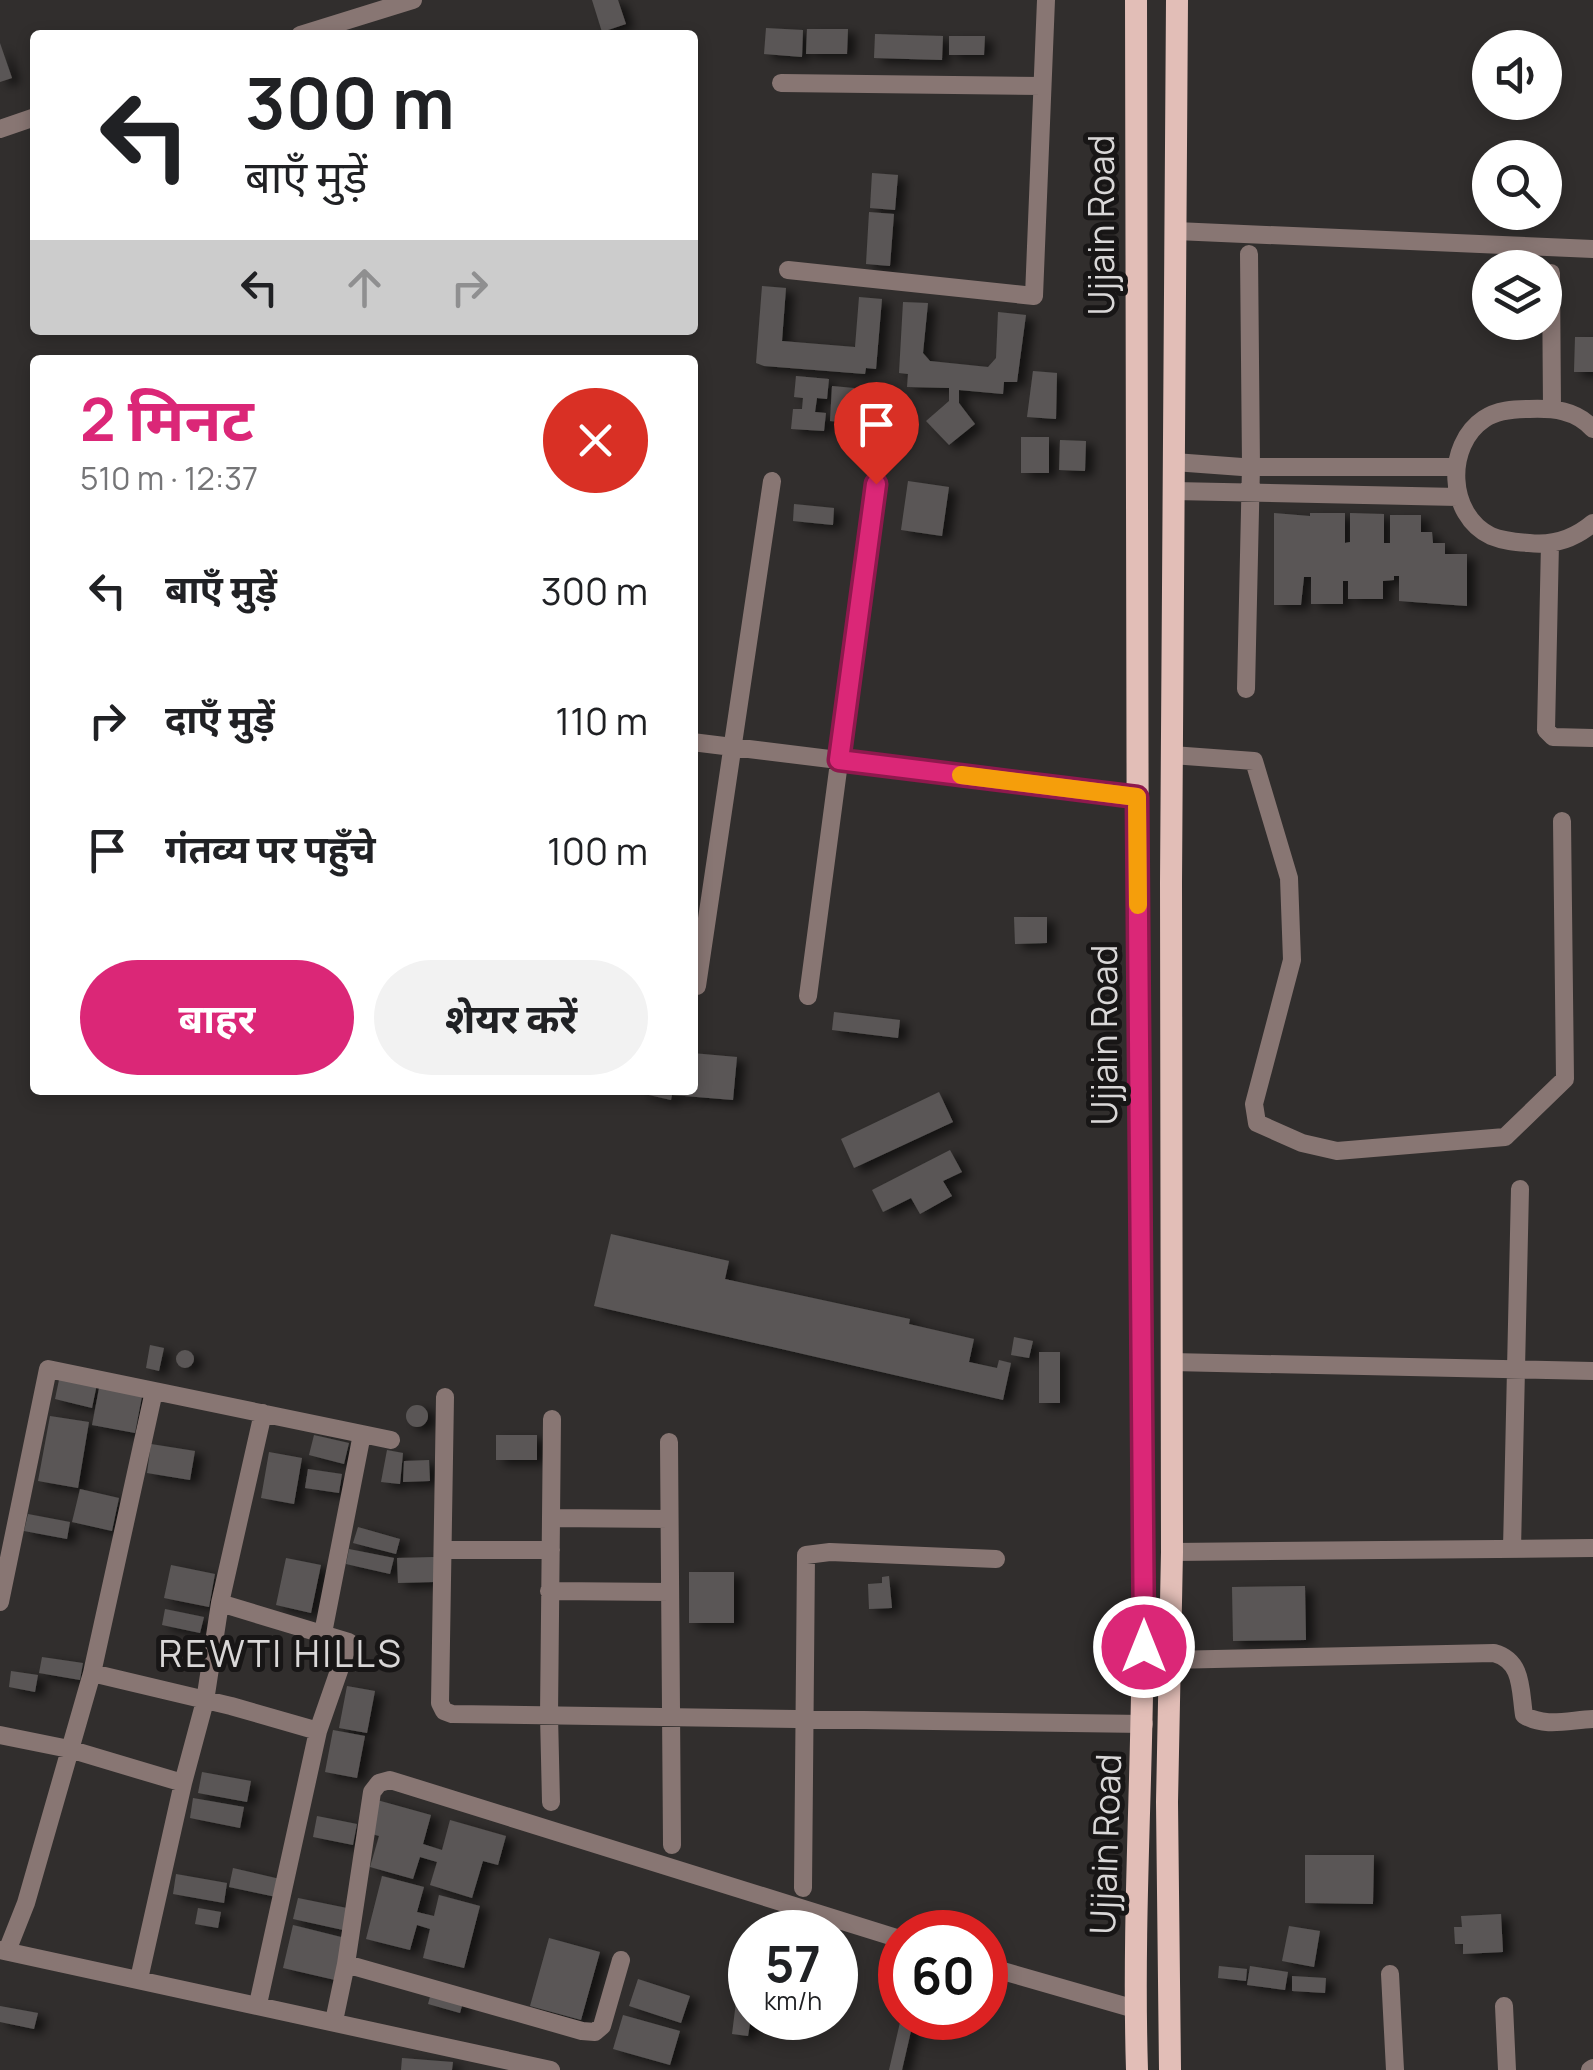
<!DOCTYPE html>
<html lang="hi">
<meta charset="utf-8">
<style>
body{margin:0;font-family:Manrope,"Noto Sans Devanagari",sans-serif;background:#f2f2f2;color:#202124;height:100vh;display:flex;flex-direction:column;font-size:38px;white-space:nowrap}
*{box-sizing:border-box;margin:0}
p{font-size:32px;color:#757577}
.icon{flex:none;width:55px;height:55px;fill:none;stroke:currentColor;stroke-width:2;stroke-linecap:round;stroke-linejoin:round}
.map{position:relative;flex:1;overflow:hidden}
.panel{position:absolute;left:30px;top:355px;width:668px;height:740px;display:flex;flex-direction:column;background:#fff;border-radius:10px;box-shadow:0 5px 15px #0003}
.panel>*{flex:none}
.top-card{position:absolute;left:30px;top:30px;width:668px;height:305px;border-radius:10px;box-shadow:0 5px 15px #0003;background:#fff;color:#202124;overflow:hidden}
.tools{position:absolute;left:1472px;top:30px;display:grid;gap:20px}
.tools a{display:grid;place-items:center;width:90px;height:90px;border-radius:50%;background:#fff;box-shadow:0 5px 15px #0003;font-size:50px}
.speed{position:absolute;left:728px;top:1910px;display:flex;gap:20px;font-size:50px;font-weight:700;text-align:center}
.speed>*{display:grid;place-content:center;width:130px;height:130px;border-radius:50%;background:#fff;box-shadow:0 5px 15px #0003;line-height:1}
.speed small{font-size:25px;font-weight:400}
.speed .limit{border:15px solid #d22;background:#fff;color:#111}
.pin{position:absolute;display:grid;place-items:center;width:85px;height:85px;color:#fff;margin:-102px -42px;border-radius:50% 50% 50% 0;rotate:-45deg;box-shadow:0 0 10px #0007}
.pin .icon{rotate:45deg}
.me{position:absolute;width:110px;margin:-55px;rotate:0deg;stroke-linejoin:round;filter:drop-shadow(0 0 8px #0008)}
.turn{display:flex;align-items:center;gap:35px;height:210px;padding:0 50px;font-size:45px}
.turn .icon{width:130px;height:130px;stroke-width:2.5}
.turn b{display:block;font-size:70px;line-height:85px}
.lanes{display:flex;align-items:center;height:95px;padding:0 50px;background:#0003;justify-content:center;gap:50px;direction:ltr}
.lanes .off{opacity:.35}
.round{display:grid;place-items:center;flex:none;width:105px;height:105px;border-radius:52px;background:#f2f2f2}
.summary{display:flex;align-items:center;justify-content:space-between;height:170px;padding:0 50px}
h1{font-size:60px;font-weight:700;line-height:75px;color:#db2777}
.primary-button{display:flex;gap:20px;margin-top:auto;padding:20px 50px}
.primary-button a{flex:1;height:115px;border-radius:60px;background:#db2777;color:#fff;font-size:40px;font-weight:700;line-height:115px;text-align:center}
.primary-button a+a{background:#f2f2f2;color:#202124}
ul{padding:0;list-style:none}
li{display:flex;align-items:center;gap:30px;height:130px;padding:0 50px}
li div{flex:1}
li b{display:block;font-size:38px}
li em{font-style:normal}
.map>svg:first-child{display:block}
</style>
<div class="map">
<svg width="1593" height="2070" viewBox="0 0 1593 2070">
<defs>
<filter id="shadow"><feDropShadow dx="8" dy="4.5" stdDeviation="5" flood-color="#0009"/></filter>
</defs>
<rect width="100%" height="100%" fill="#312e2d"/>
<path fill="#5a5756" filter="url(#shadow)" d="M 592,0 L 618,0 L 626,24 L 602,32 Z
M 766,28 L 803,30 L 802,57 L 764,54 Z
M 807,29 L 848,29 L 847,54 L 806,54 Z
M 875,34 L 943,36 L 942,60 L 874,58 Z
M 949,36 L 985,36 L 984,55 L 949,55 Z
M 0,43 L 12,78 L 0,82 Z
M 872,173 L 898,175 L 895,210 L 870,208 Z
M 869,212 L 894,214 L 890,266 L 866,264 Z
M 762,286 L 786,288 L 782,341 L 855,347 L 859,297 L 882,299 L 876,369 L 866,368 L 865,374 L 764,366 L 756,363 Z
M 903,302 L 928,303 L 923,353 L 930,361 L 988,367 L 996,358 L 998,312 L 1026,315 L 1017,382 L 1004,382 L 1003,394 L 959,390 L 959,403 L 975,424 L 949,445 L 926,421 L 949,401 L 949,388 L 907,387 L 908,374 L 899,373 Z
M 1575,337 L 1593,337 L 1593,372 L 1574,372 Z
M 1033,371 L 1057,373 L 1056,419 L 1027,417 Z
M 796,376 L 829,379 L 827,399 L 817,398 L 815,412 L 826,413 L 824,431 L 791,429 L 793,409 L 802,409 L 803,398 L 794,397 Z
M 832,386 L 854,388 L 852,423 L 830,421 Z
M 1021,437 L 1049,437 L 1049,473 L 1021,473 Z
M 1060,440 L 1086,441 L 1085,471 L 1059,470 Z
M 908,481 L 949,487 L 942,536 L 901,530 Z
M 794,504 L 834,508 L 833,525 L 793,521 Z
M 1274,513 L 1310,516 L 1310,513 L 1345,513 L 1345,543 L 1350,542 L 1350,513 L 1384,514 L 1384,543 L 1390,543 L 1390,515 L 1421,515 L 1421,532 L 1432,532 L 1433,543 L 1445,543 L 1445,554 L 1467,554 L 1467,606 L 1399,601 L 1399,576 L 1394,576 L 1394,580 L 1383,581 L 1383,599 L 1348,599 L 1348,581 L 1343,581 L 1343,604 L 1311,604 L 1311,577 L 1304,577 L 1301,605 L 1274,605 Z
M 1014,917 L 1047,917 L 1047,943 L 1015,944 Z
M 834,1012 L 900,1020 L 898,1038 L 832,1030 Z
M 692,1053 L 737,1057 L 733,1100 L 672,1095 L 671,1100 L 640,1093 L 640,1090 L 692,1090 Z
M 939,1092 L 953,1122 L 854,1168 L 841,1139 Z
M 950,1150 L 962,1172 L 943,1181 L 952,1196 L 920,1214 L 911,1198 L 883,1212 L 872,1190 Z
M 611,1234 L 729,1261 L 725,1279 L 910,1319 L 909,1324 L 974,1339 L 969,1362 L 997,1368 L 999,1360 L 1011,1363 L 1003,1400 L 594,1306 Z
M 1014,1337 L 1033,1341 L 1029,1358 L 1011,1355 Z
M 150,1345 L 164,1348 L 159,1371 L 146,1368 Z
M176 1359a9 9 0 1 1 18 0a9 9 0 1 1-18 0Z
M 1039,1352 L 1060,1352 L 1060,1403 L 1039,1403 Z
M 60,1375 L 97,1384 L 92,1408 L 55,1399 Z
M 100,1383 L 143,1391 L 135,1433 L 92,1425 Z
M406 1416a11 11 0 1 1 22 0a11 11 0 1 1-22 0Z
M 50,1416 L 89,1422 L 78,1488 L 38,1481 Z
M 314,1435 L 349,1443 L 344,1464 L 309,1455 Z
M 496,1435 L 537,1435 L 537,1460 L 496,1460 Z
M 151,1444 L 195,1451 L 190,1480 L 147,1473 Z
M 387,1450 L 403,1453 L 400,1484 L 381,1482 Z
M 269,1452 L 302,1458 L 294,1504 L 261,1498 Z
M 429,1460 L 430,1481 L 403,1482 L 404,1461 Z
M 308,1469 L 342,1474 L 339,1493 L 305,1488 Z
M 80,1489 L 119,1498 L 112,1531 L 72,1522 Z
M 28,1514 L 70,1522 L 67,1539 L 24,1531 Z
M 358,1527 L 400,1539 L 396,1554 L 353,1543 Z
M 349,1549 L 394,1558 L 390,1574 L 346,1564 Z
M 434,1557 L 434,1582 L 398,1583 L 397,1558 Z
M 286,1558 L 321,1565 L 311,1613 L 276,1605 Z
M 171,1565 L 215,1574 L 209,1607 L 164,1598 Z
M 689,1572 L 734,1572 L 734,1623 L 689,1623 Z
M 889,1576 L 892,1608 L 869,1609 L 868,1584 L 882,1583 L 882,1577 Z
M 1305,1586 L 1306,1640 L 1233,1641 L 1232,1587 Z
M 165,1609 L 204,1617 L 200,1633 L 162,1625 Z
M 42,1657 L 83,1663 L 80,1680 L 39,1673 Z
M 11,1671 L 38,1675 L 35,1692 L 9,1687 Z
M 347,1686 L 375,1691 L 367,1733 L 339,1728 Z
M 333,1730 L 365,1736 L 357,1778 L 325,1772 Z
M 202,1772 L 251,1781 L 247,1802 L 198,1793 Z
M 193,1798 L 244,1807 L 240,1828 L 190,1818 Z
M 377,1800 L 431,1815 L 423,1844 L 442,1850 L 450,1820 L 506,1836 L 498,1865 L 483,1861 L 472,1898 L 430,1885 L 437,1862 L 420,1857 L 413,1879 L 370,1867 L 379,1836 L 368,1833 Z
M 317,1816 L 357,1824 L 353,1845 L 313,1837 Z
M 1305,1855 L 1374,1855 L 1373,1904 L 1305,1903 Z
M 233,1868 L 280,1879 L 276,1897 L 229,1887 Z
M 176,1874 L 227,1883 L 224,1903 L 173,1894 Z
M 382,1876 L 424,1887 L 417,1912 L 434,1916 L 439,1895 L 480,1906 L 464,1968 L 423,1958 L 430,1929 L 417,1925 L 410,1950 L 366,1939 Z
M 298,1898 L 347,1908 L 343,1930 L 293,1919 Z
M 198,1908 L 221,1912 L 218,1928 L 195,1924 Z
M 1501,1914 L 1503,1952 L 1463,1954 L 1463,1944 L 1455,1944 L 1454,1927 L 1462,1927 L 1461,1916 Z
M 293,1925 L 345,1938 L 335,1980 L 283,1968 Z
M 1289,1926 L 1320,1931 L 1314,1967 L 1282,1961 Z
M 549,1938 L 600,1952 L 581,2020 L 530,2006 Z
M 1219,1966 L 1247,1969 L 1246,1981 L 1218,1978 Z
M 1250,1966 L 1288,1972 L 1285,1990 L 1247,1985 Z
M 1292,1976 L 1326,1978 L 1325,1993 L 1292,1991 Z
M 638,1979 L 690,1996 L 681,2023 L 629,2006 Z
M 431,1993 L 463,2002 L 460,2013 L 428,2004 Z
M 736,2002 L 750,2004 L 750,2018 L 761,2018 L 760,2026 L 750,2024 L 748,2036 L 732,2034 Z
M 0,2006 L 38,2013 L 34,2029 L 0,2022 Z
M 623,2015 L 680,2031 L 670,2065 L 613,2049 Z
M 901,2018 L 914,2018 L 902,2070 L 889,2070 Z
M 402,2058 L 453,2062 L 452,2070 L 401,2070 Z"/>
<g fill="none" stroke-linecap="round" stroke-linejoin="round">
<path stroke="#887673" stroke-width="18" d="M 300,35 L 413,0
M 781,83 L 1042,86
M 0,129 L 35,117
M 1176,231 L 1593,249
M 788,270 L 1034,296 L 1046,0
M 1551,273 L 1552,409
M 1593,429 C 1576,410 1553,408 1529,409 C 1514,409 1497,410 1484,419 C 1445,445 1447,515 1491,536 C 1503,541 1516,542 1529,543 C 1554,546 1574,539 1593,523
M 1174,462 L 1242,467 L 1455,467
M 1174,491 L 1458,497
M 1550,543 L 1546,730 L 1553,737 L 1593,738
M 1246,689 L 1251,466 L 1249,254
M 692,742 L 1137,797
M 1172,755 L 1254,761 L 1289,878 L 1292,960 L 1254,1104 L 1257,1123 L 1302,1143 L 1337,1151 L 1505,1137 L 1565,1079 L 1562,821
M 697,986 L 772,481
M 808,996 L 876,484
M 1172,1362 L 1593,1371
M 445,1397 L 440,1703 L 444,1711 L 452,1714 L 1144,1724
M 669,1442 L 672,1845
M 551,1518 L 669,1519
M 1512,1549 L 1520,1189
M 444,1550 L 551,1550
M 1172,1552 L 1593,1548
M 549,1591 L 670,1592
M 0,1602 L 48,1369 L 391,1440
M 220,1603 L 349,1642 L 318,1731 L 258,2004
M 323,1633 L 362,1434
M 1169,1660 L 1494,1653 C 1523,1661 1520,1689 1524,1715 C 1545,1728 1569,1720 1593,1719
M 92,1673 L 231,1706 L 318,1731
M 0,1735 L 69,1749 L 183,1783
M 551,1802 L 549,1715 L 552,1419
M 803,1888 L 806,1555 L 830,1552 L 996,1559
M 0,1950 L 551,2070
M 7,1951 L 26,1903 L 92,1673 L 154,1391
M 346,1964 L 582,2031 L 595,2032 L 602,2026 L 621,1960
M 985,1966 L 1135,2009
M 1390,1974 L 1395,2070
M 139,1979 L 183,1783 L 205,1701 L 220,1603 L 263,1413
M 1504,2006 L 1507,2070
M 334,2021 L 346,1964 L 372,1792 L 379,1783 L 390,1780 L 900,1939
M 1590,2070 L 1593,2068"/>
<path stroke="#e2beb7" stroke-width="22" d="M 1136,0 C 1135,531 1139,1061 1143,1592 C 1144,1751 1132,1911 1137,2070
M 1170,2070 L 1167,1802 L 1172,1552 L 1171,882 L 1177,0"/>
</g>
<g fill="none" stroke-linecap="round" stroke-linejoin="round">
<g stroke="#8e194d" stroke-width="25">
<path id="route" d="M 876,484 L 839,760 L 1137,797 L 1144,1647"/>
</g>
<use href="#route" stroke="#db2777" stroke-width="18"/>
<path stroke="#f59e0b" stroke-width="18" d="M 961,775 L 1137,797 L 1138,905"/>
</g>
<g text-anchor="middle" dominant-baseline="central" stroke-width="10" stroke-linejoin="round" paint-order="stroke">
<g font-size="35" fill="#d9d7d7" stroke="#181616">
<text transform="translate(1101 225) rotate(-90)">Ujjain Road</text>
<text transform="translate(1104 1035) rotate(-90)">Ujjain Road</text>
<text transform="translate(1105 1844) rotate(-88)">Ujjain Road</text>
</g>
<g font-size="38" letter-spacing="2.5" fill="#d9d7d7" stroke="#181616">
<text x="281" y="1652">REWTI HILLS</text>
</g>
</g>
</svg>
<div class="tools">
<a><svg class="icon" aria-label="sound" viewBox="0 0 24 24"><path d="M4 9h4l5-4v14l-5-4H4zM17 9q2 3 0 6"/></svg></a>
<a><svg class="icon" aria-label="search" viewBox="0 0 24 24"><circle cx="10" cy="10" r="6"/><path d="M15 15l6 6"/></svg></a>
<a><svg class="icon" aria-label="layers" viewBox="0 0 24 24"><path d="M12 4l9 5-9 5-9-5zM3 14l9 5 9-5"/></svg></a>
</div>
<div class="speed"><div>57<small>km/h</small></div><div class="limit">60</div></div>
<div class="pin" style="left:876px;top:484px;background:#d93025"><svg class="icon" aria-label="arrive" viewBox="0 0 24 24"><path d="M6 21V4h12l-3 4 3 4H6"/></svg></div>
<svg class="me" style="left:1144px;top:1647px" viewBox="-20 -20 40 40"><circle r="17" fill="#db2777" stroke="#fff" stroke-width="3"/><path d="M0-11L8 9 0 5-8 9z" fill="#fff"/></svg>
<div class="top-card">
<div class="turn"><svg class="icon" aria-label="left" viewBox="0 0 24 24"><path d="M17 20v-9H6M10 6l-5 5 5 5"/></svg><div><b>300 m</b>बाएँ मुड़ें</div></div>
<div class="lanes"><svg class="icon" aria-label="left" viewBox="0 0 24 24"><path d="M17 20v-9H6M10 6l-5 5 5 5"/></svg><svg class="icon off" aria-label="ahead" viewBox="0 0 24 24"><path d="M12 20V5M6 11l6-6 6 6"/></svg><svg class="icon off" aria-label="right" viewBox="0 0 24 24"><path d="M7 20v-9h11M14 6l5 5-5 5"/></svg></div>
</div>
<section class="panel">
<div class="summary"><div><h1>2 मिनट</h1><p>510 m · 12:37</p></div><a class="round" style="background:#d93025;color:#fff"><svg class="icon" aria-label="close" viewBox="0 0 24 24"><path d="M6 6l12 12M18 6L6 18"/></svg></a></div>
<ul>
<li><svg class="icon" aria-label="left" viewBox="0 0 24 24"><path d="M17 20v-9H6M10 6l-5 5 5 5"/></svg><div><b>बाएँ मुड़ें</b></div><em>300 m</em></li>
<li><svg class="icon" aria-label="right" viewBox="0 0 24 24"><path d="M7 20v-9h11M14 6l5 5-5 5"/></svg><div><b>दाएँ मुड़ें</b></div><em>110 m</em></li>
<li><svg class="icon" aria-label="arrive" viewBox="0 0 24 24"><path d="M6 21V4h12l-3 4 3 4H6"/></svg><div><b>गंतव्य पर पहुँचे</b></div><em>100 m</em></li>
</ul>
<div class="primary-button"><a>बाहर</a><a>शेयर करें</a></div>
</section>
</div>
